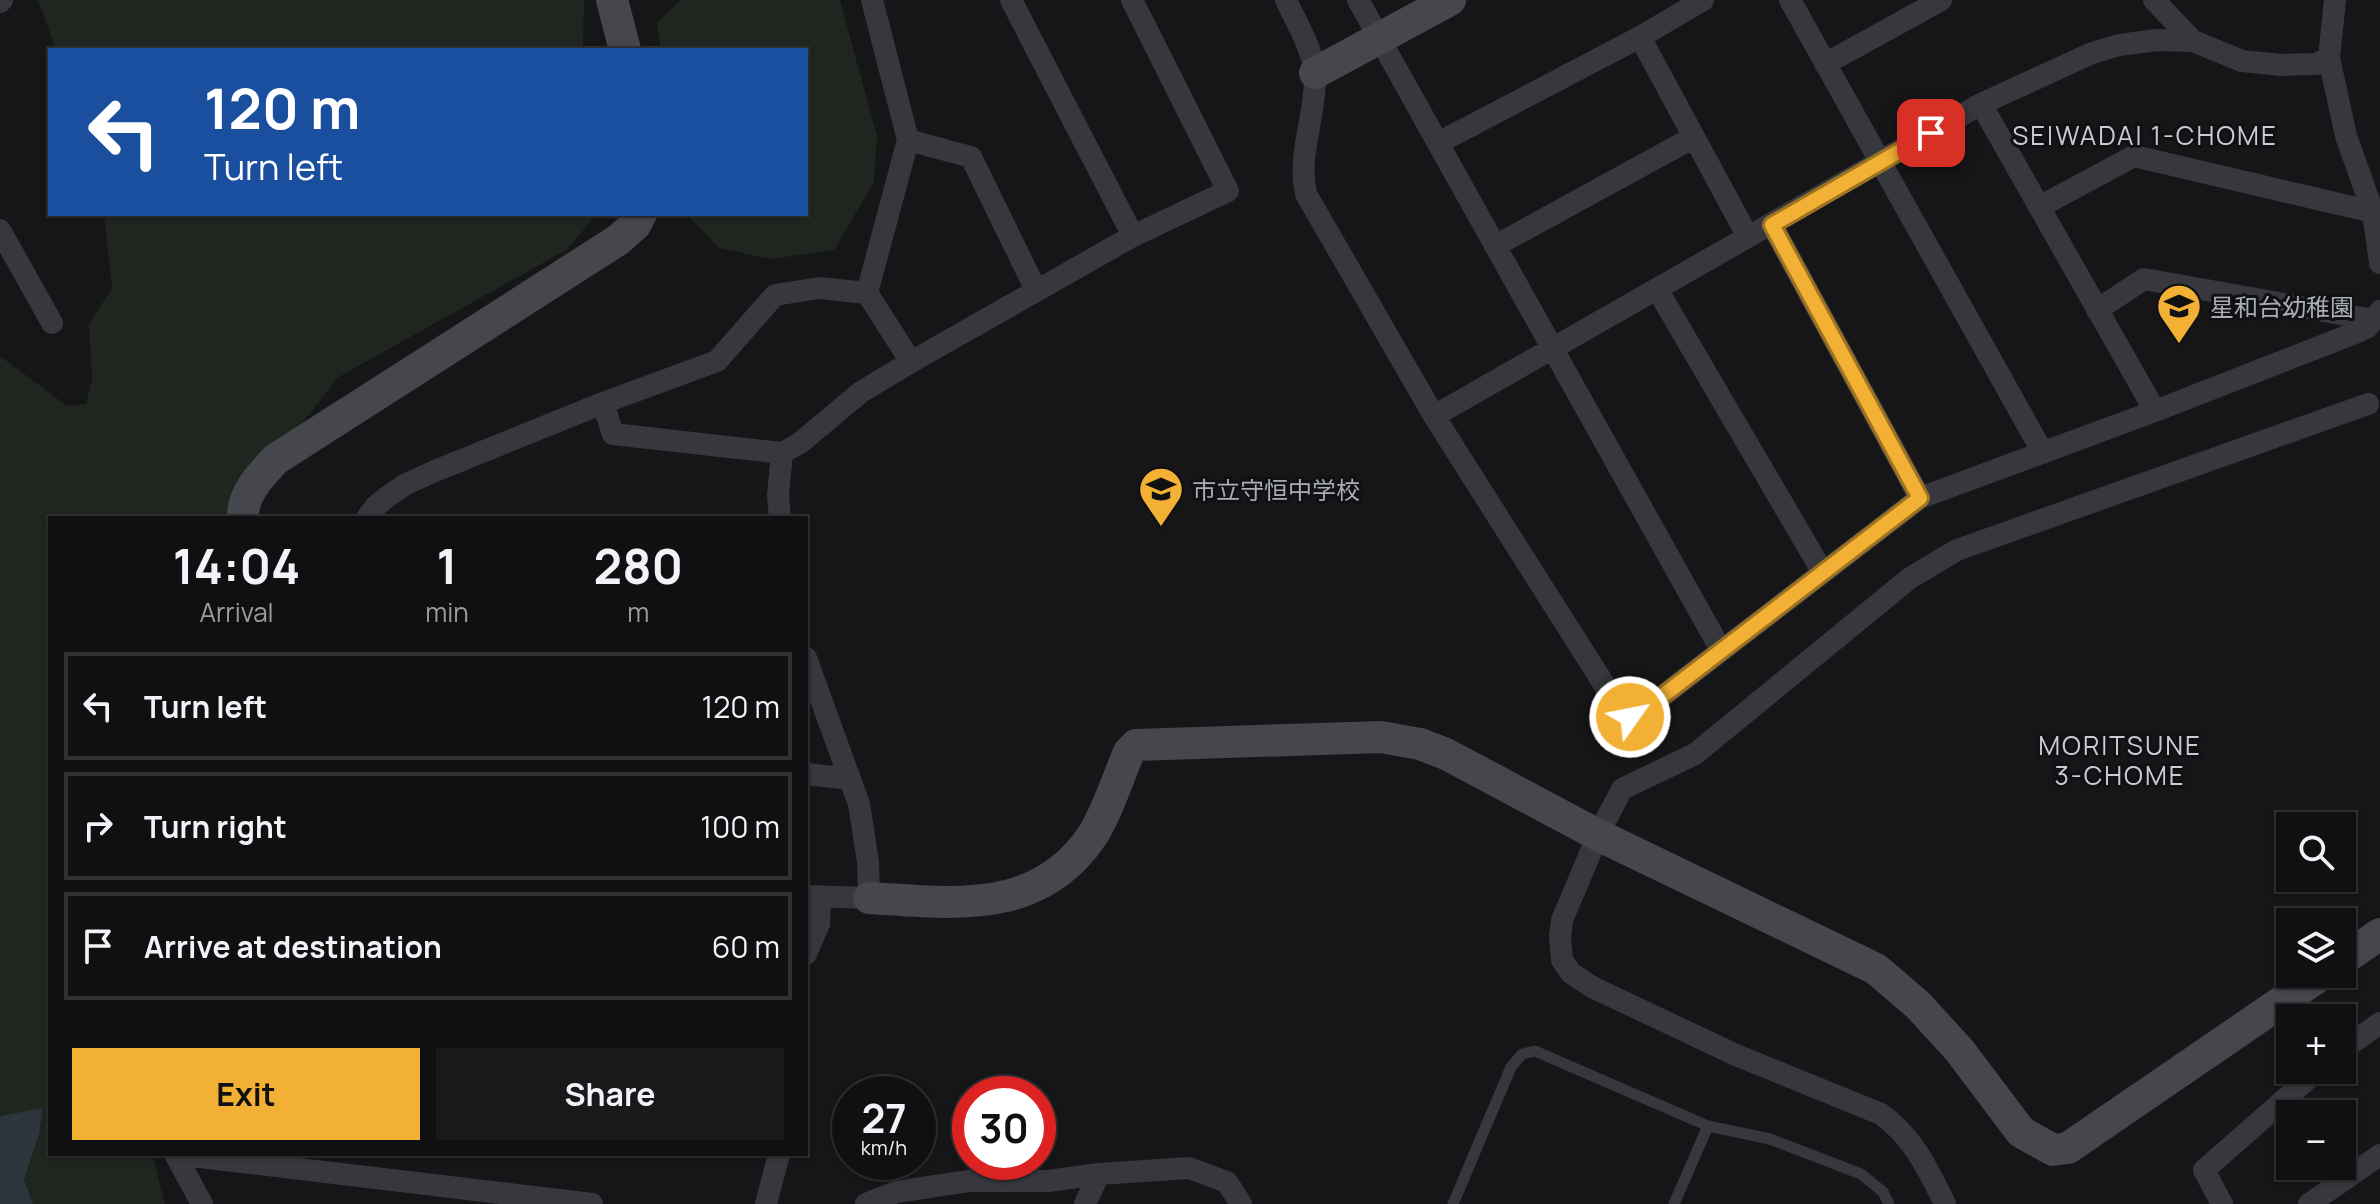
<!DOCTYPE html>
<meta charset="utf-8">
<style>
body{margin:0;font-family:Manrope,"Noto Sans JP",sans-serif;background:#19191b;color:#f1f3f6;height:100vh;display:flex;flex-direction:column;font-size:30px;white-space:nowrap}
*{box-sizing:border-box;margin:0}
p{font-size:26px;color:#9c9d9f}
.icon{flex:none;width:44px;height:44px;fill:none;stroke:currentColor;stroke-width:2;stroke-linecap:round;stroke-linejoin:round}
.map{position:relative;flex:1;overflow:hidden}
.sheet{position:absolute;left:48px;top:516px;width:760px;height:640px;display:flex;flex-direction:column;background:#101012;border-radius:0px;box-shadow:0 2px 6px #0004,0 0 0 2px #303032}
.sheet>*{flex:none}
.top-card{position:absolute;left:48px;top:48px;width:760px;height:168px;border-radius:0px;box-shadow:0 2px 6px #0004,0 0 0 2px #303032;background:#1a4fa0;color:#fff;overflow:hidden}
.tools{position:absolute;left:2276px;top:812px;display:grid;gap:16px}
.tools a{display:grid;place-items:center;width:80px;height:80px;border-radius:0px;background:#101012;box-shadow:0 2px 6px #0004,0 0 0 2px #303032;font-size:40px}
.speed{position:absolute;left:832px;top:1076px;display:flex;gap:16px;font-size:40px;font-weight:700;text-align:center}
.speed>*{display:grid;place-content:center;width:104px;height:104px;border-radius:50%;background:#101012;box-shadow:0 2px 6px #0004,0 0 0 2px #303032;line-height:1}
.speed small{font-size:20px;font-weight:400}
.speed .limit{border:12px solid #d22;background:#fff;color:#111}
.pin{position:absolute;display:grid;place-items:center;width:68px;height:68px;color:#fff;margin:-34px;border-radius:16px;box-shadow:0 4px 12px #0006}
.me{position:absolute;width:88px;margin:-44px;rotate:57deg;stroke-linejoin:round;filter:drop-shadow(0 0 6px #0008)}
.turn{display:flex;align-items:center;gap:28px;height:168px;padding:0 24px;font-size:36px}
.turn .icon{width:104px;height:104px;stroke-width:2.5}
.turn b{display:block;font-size:56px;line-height:68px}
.eta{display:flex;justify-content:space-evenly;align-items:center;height:136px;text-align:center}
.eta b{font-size:48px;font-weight:700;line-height:56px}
.action{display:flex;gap:16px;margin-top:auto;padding:16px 24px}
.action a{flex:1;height:92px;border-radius:0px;background:#f2b134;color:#111;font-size:32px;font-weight:700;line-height:92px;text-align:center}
.action a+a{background:#19191b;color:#f1f3f6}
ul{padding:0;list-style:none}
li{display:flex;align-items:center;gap:24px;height:108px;margin:0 16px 12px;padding:0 8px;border:4px solid #303032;border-radius:0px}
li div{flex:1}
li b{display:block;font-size:30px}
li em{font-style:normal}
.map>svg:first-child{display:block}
</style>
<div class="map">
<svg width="2380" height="1204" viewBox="0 0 2380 1204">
<rect width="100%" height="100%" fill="#161618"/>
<path fill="#1e261f" d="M 38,0 L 584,0 L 583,49 L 56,50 Z
M 681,0 L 840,0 L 877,136 L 874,182 L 834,250 L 771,259 L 719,248 L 686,214 L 806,214 L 806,50 L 661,50 L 657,22 Z
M 104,214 L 597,214 L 566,250 L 337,378 L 230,518 L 50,518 L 50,1154 L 152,1154 L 165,1204 L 33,1204 L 24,1181 L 39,1135 L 43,1109 L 0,1116 L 0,356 L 67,406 L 86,404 L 92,379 L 89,324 L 112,288 Z"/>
<path fill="#2c353c" d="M 43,1108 L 39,1135 L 24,1180 L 33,1204 L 0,1204 L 0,1116 Z"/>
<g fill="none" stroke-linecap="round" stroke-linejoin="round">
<path stroke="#37383d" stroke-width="11" d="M 1453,1204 L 1511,1067 L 1522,1054 L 1535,1051 L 1708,1126 L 1770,1139 L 1861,1174 L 1883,1192 L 1889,1204
M 1674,1204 L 1708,1126"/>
<path stroke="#37383d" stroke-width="22" d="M 872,0 L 908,140 L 867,293 L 911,362
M 1011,0 L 1133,236
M 1286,0 C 1296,22 1314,51 1315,76 C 1316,116 1297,154 1306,194 L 1434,416 L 1619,708 L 1630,717 L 1652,704 L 1920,498 L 2155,411 L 2355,333 L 2368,327 L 2380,311
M 1358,0 L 1721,650
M 1790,0 L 2043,453
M 2154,0 L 2193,41
M 2335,0 L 2329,58 L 2346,136 L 2373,212 L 2380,263
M 0,2 L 2,0
M 1640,37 L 1748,237
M 1825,64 L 1941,0
M 1981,104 L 2155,411
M 908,140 L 971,157 L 1036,290
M 1438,143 L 1640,37 L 1703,0
M 2039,207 L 2134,156 L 2373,212
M 1772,225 L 1920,498
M 0,230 L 52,323
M 1495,246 L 1694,137
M 1657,289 L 1822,571
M 2097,310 L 2144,279 L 2374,320
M 603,403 L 613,434 L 782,453 L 800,443 L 861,392 L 911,362 L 1133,236 L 1228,191 L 1132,0
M 1434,416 L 1981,104 L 2092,53 L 2119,45 L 2157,40 L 2193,41 L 2242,61 L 2281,65 L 2316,64 L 2329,58
M 367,518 L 375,507 L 387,497 L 406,484 L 435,471 L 603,403 L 717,361 L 775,295 L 819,288 L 867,293
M 780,518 L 778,495 L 782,453
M 806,658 L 859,804 L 868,862 L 869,898 L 806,896
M 806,774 L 850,779
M 806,954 L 819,924 L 820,897
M 2342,1050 L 2380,1023
M 175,1154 L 592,1204
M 175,1154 L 202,1204
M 766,1204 L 779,1154
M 866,1204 L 896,1192 L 969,1181 L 1048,1181 L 1099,1174 L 1189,1168 L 1227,1182 L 1241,1204
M 1085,1204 L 1099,1174
M 1945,1204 C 1928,1169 1913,1137 1881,1114 L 1736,1055 L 1592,987 L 1571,973 L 1562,960 L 1560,937 L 1562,920 L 1598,835 L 1622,789 L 1695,754 L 1910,578 L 1957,550 L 2368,404
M 2222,1204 L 2204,1170 L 2318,1070
M 2309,1204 L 2380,1155"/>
<path stroke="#45474d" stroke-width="32" d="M 612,0 L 625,50
M 1315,73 L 1450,0
M 243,518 C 242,494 260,476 276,459 L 618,240 L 635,225 L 641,214
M 869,898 C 953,903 1038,916 1092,836 C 1107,813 1118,778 1129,752 L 1136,745 L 1381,737 L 1420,744 L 1446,754 L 1598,835 L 1876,969 L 1918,1005 L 1960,1051 L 2021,1132 L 2053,1150 L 2068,1148 L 2322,974
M 2342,960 L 2380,934"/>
</g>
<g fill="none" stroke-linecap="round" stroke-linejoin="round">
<g stroke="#9d7322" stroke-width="20">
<path id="route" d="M 1630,717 L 1652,704 L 1920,498 L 1772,225 L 1931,133"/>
</g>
<use href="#route" stroke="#f2b134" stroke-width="14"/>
</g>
<defs>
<g id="school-pin" transform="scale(2.3)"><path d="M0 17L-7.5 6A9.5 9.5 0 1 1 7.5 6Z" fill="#f2b134" stroke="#111113"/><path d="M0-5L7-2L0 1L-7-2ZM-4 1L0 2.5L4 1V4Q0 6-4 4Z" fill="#111"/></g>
</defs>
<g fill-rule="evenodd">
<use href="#school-pin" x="2179" y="306"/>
<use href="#school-pin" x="1161" y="489"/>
</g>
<g text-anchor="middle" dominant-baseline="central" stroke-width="6" stroke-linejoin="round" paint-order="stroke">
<g font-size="24" fill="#a8adb8" stroke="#111113" text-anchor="start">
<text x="2210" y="306">星和台幼稚園</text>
<text x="1192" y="489">市立守恒中学校</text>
</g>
<g font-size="26" letter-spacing="2" fill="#c9ccd4" stroke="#111113">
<text x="2145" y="135">SEIWADAI 1-CHOME</text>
<text x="2120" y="745">MORITSUNE<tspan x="2120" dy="30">3-CHOME</tspan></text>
</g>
</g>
</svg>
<div class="tools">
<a><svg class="icon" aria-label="search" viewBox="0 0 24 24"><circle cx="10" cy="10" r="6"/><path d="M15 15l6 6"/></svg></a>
<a><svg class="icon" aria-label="layers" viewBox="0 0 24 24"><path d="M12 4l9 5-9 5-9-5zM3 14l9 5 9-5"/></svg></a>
<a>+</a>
<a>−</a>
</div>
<div class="speed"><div>27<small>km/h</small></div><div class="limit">30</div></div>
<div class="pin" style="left:1931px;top:133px;background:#d93025"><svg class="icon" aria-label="arrive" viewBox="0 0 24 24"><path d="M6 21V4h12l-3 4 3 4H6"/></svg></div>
<svg class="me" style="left:1630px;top:717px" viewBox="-20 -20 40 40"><circle r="17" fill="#f2b134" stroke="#fff" stroke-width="3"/><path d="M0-11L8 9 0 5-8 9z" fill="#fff"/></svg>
<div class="top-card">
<div class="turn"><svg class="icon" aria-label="left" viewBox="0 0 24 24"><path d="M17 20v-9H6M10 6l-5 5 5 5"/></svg><div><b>120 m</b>Turn left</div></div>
</div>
<section class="sheet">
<div class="eta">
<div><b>14:04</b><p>Arrival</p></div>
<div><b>1</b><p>min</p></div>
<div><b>280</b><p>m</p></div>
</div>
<ul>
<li><svg class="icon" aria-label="left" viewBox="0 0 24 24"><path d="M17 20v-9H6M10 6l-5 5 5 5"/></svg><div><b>Turn left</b></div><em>120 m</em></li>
<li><svg class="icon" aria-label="right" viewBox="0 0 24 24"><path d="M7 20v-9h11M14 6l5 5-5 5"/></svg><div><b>Turn right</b></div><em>100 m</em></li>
<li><svg class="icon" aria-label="arrive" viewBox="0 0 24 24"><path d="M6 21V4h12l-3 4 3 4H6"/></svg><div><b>Arrive at destination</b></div><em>60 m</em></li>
</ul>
<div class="action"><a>Exit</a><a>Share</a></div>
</section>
</div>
